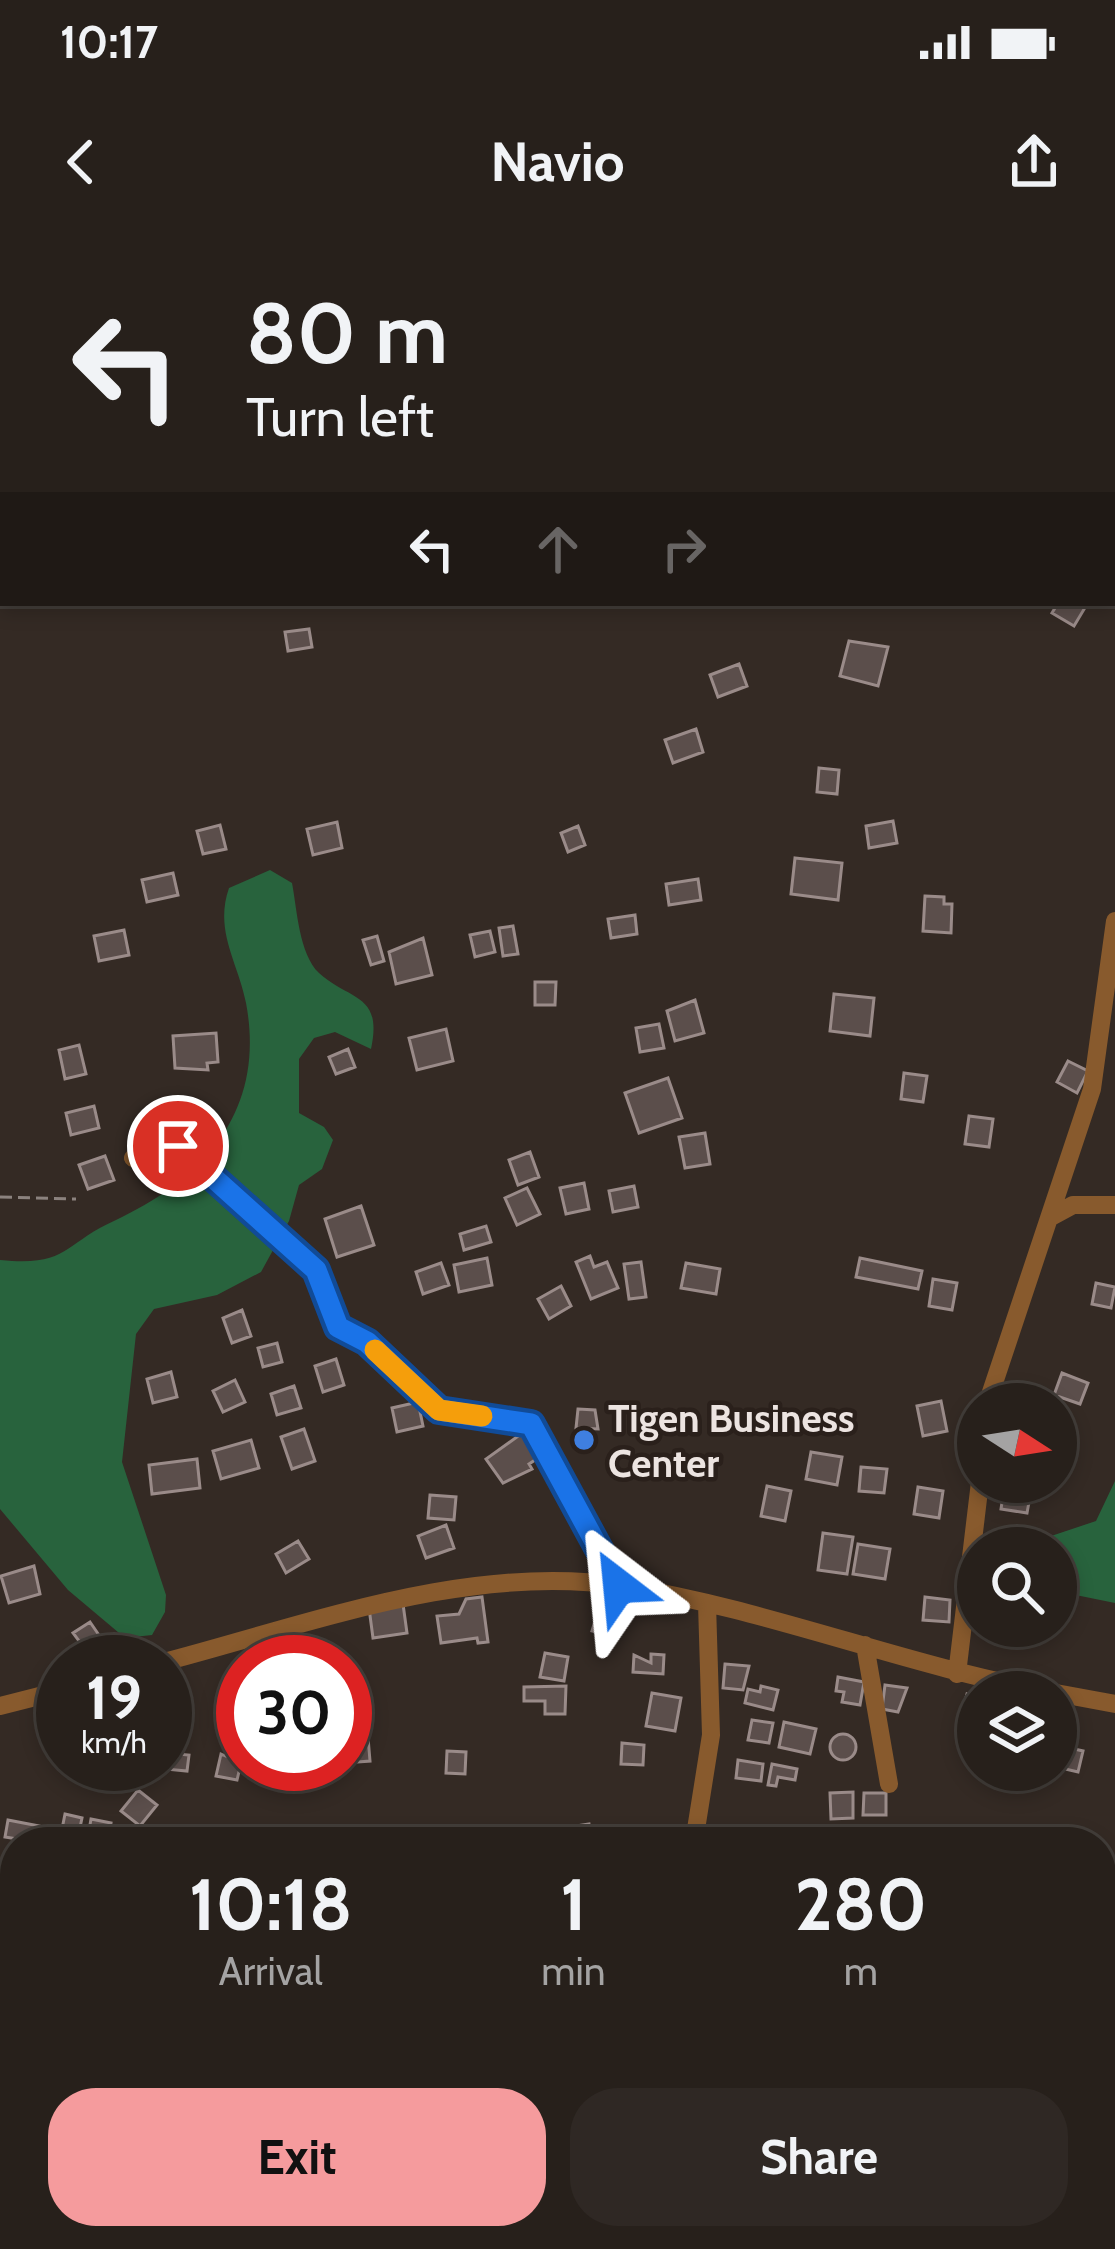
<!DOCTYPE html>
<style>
body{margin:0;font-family:Cabin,sans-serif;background:#2f2824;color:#f1f3f6;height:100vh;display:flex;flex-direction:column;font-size:45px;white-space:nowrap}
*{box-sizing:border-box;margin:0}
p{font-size:39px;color:#a4a3a3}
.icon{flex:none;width:66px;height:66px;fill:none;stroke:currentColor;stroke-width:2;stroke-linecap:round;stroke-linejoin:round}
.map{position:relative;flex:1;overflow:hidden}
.sheet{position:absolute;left:0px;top:1587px;width:1116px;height:423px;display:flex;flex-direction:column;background:#27201b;border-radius:48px 48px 0 0;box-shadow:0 6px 18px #0003,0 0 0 3px #433e3a}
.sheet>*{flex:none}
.hud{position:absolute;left:0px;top:0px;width:1116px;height:366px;box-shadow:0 6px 18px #0003,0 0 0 3px #433e3a;background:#27201b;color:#f1f3f6;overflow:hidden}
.needle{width:78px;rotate:102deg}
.buttons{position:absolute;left:957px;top:1143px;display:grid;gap:24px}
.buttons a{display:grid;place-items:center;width:120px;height:120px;border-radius:50%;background:#27201b;box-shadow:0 6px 18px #0003,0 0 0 3px #433e3a;font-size:60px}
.speed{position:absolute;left:36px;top:1395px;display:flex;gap:24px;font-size:60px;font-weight:700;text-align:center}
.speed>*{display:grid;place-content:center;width:156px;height:156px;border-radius:50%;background:#27201b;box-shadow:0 6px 18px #0003,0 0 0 3px #433e3a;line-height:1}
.speed small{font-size:30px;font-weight:400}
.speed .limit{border:18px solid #d22;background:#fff;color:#111}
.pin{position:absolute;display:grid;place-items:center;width:102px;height:102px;color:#fff;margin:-51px;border:6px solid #fff;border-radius:50%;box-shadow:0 3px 12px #0007}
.me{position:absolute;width:132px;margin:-66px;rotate:331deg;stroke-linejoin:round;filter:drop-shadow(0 0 9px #0008)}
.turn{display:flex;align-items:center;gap:42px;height:252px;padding:0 48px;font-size:54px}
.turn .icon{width:156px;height:156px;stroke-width:2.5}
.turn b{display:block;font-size:84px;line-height:102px}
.lanes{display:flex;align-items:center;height:114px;padding:0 48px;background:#0003;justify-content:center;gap:60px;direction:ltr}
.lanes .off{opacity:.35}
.eta{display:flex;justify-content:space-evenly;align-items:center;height:204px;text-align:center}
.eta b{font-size:72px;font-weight:700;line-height:84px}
.cta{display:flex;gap:24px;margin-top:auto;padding:24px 48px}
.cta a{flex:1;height:138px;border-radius:48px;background:#f59b9d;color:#111;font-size:48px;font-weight:700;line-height:138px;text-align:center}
.cta a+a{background:#2f2824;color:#f1f3f6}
.status{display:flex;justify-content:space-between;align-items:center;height:84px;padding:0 60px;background:#27201b;direction:ltr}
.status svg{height:33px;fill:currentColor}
header{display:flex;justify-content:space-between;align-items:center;height:156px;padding:0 48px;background:#27201b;font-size:54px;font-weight:700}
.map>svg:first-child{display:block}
</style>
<div class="status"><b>10:17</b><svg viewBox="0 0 49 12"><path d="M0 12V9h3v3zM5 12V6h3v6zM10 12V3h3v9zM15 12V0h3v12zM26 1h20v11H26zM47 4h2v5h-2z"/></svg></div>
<header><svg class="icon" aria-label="back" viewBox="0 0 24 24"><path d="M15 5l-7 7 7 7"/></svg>Navio<svg class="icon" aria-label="share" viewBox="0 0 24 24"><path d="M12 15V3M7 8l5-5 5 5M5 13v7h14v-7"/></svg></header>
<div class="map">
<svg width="1115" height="2009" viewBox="0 0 1115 2009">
<rect width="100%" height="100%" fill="#342a24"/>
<path fill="#28633d" d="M 270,630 L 292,643 C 297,669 299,714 319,733 C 350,761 383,753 371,809 L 335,792 L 314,798 L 299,819 L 299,873 L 324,887 L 333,900 L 322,929 L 299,945 L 289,981 L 261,1032 L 217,1055 L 154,1069 L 136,1094 L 122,1222 L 166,1355 L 165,1372 L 152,1395 L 125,1398 L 68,1350 L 0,1269 L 0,1020 C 69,1027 62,1004 116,980 C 206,938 266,869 246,763 C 238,722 214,691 229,648 Z
M 1115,1241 L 1115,1363 L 1056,1351 L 1056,1308 L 1015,1308 L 1096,1281 Z"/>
<path fill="#5b4e4b" stroke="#9a8b89" stroke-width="3" d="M 1058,363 L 1082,363 L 1086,366 L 1074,386 L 1052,373 Z
M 309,389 L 312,407 L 288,411 L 285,392 Z
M 849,401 L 888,407 L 878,446 L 840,436 Z
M 739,424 L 747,446 L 718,457 L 710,435 Z
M 696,489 L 703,512 L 673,523 L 665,500 Z
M 819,528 L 839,530 L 837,554 L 817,552 Z
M 893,581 L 897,603 L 869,608 L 866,586 Z
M 337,582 L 342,608 L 313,615 L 307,589 Z
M 220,585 L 226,609 L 203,614 L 197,591 Z
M 578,586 L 585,605 L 568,612 L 561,593 Z
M 795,618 L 842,623 L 838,660 L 791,654 Z
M 173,633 L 178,655 L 147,662 L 142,640 Z
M 698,639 L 701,660 L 669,665 L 666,644 Z
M 925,656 L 944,657 L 944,664 L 952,664 L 951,693 L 923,691 Z
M 635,675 L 637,694 L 611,698 L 608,679 Z
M 513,686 L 518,714 L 503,716 L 499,688 Z
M 124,690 L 129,715 L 99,721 L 94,696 Z
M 490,691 L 495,712 L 475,717 L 470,695 Z
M 377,696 L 384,721 L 371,725 L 363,700 Z
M 423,698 L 432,735 L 396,744 L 389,712 Z
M 535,742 L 556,742 L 555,765 L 535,765 Z
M 834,754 L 874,758 L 870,796 L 830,791 Z
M 695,760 L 704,793 L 675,801 L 667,771 Z
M 659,784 L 664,808 L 640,812 L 636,788 Z
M 446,789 L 453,821 L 417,830 L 409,798 Z
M 216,793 L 218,822 L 207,823 L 208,830 L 175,828 L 173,796 Z
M 79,805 L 86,834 L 65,839 L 59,810 Z
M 348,809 L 355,827 L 336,834 L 329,817 Z
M 1068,821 L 1088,831 L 1077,853 L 1057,842 Z
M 904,833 L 927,836 L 923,862 L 901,859 Z
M 668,838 L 682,878 L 639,893 L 625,853 Z
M 94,866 L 99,888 L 71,895 L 66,873 Z
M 969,876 L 993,879 L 989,907 L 965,904 Z
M 705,893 L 710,924 L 685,928 L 679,897 Z
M 530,912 L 539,937 L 518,945 L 509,920 Z
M 105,916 L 114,940 L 88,949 L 79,925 Z
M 584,943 L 589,969 L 566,974 L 560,948 Z
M 634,946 L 638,967 L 613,972 L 609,951 Z
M 527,948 L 540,974 L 517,985 L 505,958 Z
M 361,966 L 374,1005 L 337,1017 L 325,979 Z
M 486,986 L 491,1002 L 464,1010 L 460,994 Z
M 590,1016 L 594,1027 L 607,1022 L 618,1048 L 591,1059 L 576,1022 Z
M 487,1018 L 492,1045 L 459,1052 L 454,1025 Z
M 860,1018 L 922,1031 L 918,1049 L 856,1037 Z
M 641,1022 L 646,1057 L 629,1059 L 624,1024 Z
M 441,1023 L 449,1045 L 423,1054 L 416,1032 Z
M 686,1023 L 720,1029 L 716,1054 L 681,1048 Z
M 933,1039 L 957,1043 L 952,1070 L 929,1066 Z
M 1096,1043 L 1115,1047 L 1111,1068 L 1092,1064 Z
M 561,1046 L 571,1066 L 549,1079 L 538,1059 Z
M 242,1070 L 251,1096 L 232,1103 L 223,1078 Z
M 277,1103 L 282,1122 L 263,1127 L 258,1108 Z
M 336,1119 L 344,1145 L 323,1152 L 315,1126 Z
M 171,1132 L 177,1157 L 153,1163 L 147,1139 Z
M 1062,1133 L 1088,1143 L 1080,1164 L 1054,1155 Z
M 235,1140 L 245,1162 L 223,1172 L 213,1151 Z
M 294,1146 L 301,1168 L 277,1175 L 271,1154 Z
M 941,1161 L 947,1191 L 923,1196 L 917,1166 Z
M 418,1162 L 423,1186 L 397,1192 L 392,1168 Z
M 578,1169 L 595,1170 L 598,1189 L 576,1188 Z
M 304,1189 L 315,1221 L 292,1229 L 281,1197 Z
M 521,1194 L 538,1218 L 529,1224 L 532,1229 L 503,1243 L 486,1219 Z
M 251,1200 L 259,1228 L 221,1239 L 213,1211 Z
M 811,1212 L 842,1217 L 837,1245 L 806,1239 Z
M 197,1219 L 200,1248 L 152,1254 L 149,1225 Z
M 861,1227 L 887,1229 L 884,1253 L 859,1251 Z
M 1005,1242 L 1031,1251 L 1027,1273 L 1001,1269 Z
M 767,1246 L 791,1251 L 785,1281 L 761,1276 Z
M 918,1247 L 943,1251 L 939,1278 L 914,1274 Z
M 430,1255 L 456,1257 L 454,1280 L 428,1278 Z
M 446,1285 L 454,1308 L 426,1318 L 418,1296 Z
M 823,1293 L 853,1297 L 847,1334 L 818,1330 Z
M 298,1301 L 309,1319 L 286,1333 L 276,1314 Z
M 858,1304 L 890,1309 L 885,1339 L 853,1334 Z
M 34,1326 L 40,1354 L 9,1363 L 1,1336 Z
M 482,1357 L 488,1402 L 478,1403 L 477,1398 L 441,1403 L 437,1376 L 459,1374 L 466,1359 Z
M 925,1357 L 950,1360 L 949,1382 L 923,1380 Z
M 610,1363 L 624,1367 L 616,1397 L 592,1391 L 599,1368 L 608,1371 Z
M 403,1364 L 407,1393 L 373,1398 L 369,1368 Z
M 90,1382 L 101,1398 L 85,1409 L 73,1393 Z
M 545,1413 L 568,1417 L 564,1441 L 540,1437 Z
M 651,1414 L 664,1415 L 663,1434 L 633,1432 L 634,1415 L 651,1423 Z
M 725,1424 L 749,1426 L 743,1450 L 723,1448 Z
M 838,1437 L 864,1442 L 860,1465 L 842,1462 L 844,1452 L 836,1451 Z
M 885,1445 L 907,1448 L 898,1472 L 882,1469 Z
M 566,1446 L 565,1474 L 545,1474 L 545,1461 L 524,1461 L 524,1447 Z
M 761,1446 L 778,1450 L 773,1470 L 745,1463 L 748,1449 L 760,1452 Z
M 652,1453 L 681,1458 L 675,1491 L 646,1486 Z
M 967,1454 L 978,1458 L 978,1485 L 960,1479 Z
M 752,1480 L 773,1483 L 769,1503 L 748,1500 Z
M 784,1482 L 816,1489 L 810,1514 L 779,1507 Z
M 367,1485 L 370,1521 L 345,1523 L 345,1487 Z
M830 1507a13 13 0 1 1 26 0a13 13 0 1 1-26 0Z
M 622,1503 L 644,1505 L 643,1525 L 621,1524 Z
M 1061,1506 L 1083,1511 L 1078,1532 L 1057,1527 Z
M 447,1511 L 466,1512 L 465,1534 L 446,1533 Z
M 166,1513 L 189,1515 L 187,1531 L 165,1529 Z
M 221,1514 L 241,1523 L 237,1540 L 216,1536 Z
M 738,1520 L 763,1524 L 761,1541 L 736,1538 Z
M 772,1524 L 797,1529 L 795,1540 L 778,1537 L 776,1546 L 768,1545 Z
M 138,1550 L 157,1565 L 140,1586 L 121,1571 Z
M 853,1552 L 853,1578 L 831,1579 L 830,1553 Z
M 864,1553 L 886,1553 L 886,1575 L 863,1575 Z
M 65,1574 L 82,1578 L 77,1602 L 60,1599 Z
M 91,1579 L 111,1583 L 108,1602 L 87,1602 Z
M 8,1580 L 39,1586 L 36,1602 L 5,1597 Z
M 589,1584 L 591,1599 L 565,1602 L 563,1588 Z
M 526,1586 L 527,1602 L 501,1602 L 500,1587 Z
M 724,1586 L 750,1587 L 749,1602 L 722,1602 Z"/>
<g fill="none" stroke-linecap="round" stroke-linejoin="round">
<path stroke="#8b827e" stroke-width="3" stroke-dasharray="12 6" stroke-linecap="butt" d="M 0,957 L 76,959
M 1066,1995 L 1070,2009"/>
<path stroke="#885a2d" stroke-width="18" d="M 1071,3 L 1071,0
M 1113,225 L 1115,225
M 1113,246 L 1115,253
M 133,918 L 178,906 L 316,1029 L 338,1087 L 367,1102 L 439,1170 L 531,1183 L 619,1346
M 1049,978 L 1073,965 L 1115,965
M 987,1164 L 1092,849 L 1115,681
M 865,1405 L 889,1544
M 164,1422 C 309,1384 469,1323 622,1346 C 767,1369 904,1425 1049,1452
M 957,1434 L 980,1242
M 1056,1453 L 1115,1464
M 0,1466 L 63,1450
M 694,1602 L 711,1495 L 707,1364
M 288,1995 L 292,2009
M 703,2009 L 705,1995"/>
<path stroke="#f79d3d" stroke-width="27" d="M 0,1966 L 15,1971
M 107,1995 L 175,2009"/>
</g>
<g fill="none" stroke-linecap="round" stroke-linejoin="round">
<g stroke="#114b97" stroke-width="30">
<path id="route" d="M 178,906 L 316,1030 L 338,1087 L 367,1102 L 439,1170 L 531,1184 L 619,1346"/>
</g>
<use href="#route" stroke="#1a73e8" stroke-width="21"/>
<path stroke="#f59e0b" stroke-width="21" d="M 375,1110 L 439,1170 L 482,1176"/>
</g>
<circle fill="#3f7fe0" stroke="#2a201b" stroke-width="4.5" cx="584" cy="1200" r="12"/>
<g text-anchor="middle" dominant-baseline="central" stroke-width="9" stroke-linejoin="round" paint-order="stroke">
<g font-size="39" font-weight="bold" fill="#ece4e1" stroke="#2a201b" text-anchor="start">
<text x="608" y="1178">Tigen Business<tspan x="608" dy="45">Center</tspan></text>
</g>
</g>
</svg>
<div class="buttons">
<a><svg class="needle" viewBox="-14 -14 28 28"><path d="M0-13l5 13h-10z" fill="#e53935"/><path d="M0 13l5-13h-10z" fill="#a4a3a3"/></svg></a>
<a><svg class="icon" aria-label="search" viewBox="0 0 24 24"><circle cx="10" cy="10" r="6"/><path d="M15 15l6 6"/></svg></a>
<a><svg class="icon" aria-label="layers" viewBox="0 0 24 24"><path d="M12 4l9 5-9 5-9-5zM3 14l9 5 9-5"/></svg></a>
</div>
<div class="speed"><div>19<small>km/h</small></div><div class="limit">30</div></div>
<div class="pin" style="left:178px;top:906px;background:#d93025"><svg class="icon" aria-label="arrive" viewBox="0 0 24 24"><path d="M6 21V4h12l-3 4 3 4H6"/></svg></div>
<svg class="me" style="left:619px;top:1346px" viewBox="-20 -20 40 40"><path d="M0-17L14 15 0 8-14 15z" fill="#1a73e8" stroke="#fff" stroke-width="4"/></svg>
<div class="hud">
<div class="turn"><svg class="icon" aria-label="left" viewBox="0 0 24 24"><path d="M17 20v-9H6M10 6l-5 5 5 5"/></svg><div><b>80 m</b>Turn left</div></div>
<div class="lanes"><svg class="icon" aria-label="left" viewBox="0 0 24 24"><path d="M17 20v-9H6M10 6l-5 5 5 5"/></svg><svg class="icon off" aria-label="ahead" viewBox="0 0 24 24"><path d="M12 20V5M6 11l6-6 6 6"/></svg><svg class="icon off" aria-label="right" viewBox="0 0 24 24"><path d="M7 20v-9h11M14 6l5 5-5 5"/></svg></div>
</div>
<section class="sheet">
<div class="eta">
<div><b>10:18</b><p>Arrival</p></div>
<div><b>1</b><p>min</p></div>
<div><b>280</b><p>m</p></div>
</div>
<div class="cta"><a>Exit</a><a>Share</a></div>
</section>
</div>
